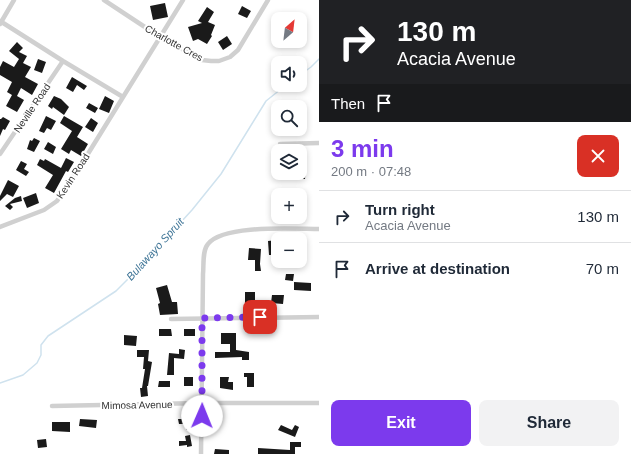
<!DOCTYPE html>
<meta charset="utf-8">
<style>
body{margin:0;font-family:Helvetica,sans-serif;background:#f2f2f3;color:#1f2937;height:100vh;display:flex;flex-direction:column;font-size:15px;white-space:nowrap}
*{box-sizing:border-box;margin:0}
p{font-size:13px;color:#747a83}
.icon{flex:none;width:22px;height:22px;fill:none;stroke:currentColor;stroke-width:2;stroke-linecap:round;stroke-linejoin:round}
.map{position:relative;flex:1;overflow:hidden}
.side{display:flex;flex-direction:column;background:#fff;width:312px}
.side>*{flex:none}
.banner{background:#202124;color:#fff;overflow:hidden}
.needle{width:26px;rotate:28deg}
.buttons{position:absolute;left:271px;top:12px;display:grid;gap:8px}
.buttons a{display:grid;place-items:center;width:36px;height:36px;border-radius:8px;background:#fff;box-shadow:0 2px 6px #0003;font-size:20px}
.pin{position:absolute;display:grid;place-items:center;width:34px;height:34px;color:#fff;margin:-17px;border-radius:8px;box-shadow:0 2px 6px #0006}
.me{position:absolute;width:44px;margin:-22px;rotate:1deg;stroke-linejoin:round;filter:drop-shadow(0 0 3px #0008)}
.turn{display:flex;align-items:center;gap:14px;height:84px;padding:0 12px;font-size:18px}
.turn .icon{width:52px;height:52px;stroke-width:2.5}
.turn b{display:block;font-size:28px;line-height:34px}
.then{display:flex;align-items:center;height:38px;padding:0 12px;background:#0003;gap:8px;font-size:15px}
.round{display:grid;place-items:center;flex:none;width:42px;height:42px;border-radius:8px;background:#f2f2f3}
.summary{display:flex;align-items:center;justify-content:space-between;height:68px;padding:0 12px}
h1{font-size:24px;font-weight:600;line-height:30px;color:#7c3aed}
.action{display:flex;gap:8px;margin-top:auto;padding:8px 12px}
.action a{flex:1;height:46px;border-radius:8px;background:#7c3aed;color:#fff;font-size:16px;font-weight:600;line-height:46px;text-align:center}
.action a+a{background:#f2f2f3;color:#1f2937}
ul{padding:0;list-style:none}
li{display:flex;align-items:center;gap:12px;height:52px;padding:0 12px;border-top:1px solid #e0e1e3}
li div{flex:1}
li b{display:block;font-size:15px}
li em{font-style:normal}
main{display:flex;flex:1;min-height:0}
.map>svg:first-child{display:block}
</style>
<main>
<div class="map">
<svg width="319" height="454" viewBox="0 0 319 454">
<rect width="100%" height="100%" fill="#fff"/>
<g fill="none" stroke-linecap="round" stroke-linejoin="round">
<path stroke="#cfe2ee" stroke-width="1.5" d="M 300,75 L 311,67 L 319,59
M 0,383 L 23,375 L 37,363 L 41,355 L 41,345 L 48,336 L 116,291 L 137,270 L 192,210 L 221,174 L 266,101 L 286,85"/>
</g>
<path fill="#1a1a1a" d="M 165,3 L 168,17 L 153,20 L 150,6 Z
M 242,6 L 251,11 L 247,18 L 238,14 Z
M 207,7 L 214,12 L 208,22 L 215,25 L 211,35 L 212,36 L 207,44 L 198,39 L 193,41 L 188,27 L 202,23 L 198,21 Z
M 227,36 L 232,44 L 223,50 L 218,42 Z
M 17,42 L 23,48 L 19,52 L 27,56 L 23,63 L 31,67 L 25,77 L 38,84 L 32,95 L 21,88 L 17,96 L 24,100 L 17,112 L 6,106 L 12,95 L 7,92 L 12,82 L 0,75 L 0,67 L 3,61 L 14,67 L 19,59 L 9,51 Z
M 38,59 L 46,62 L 42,73 L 34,70 Z
M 72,77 L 87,86 L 84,90 L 77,85 L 73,92 L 66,88 Z
M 54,96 L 61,99 L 69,107 L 64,115 L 53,107 L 52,109 L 48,106 Z
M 105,96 L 114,101 L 109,113 L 99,109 Z
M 89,103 L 98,108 L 95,113 L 86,108 Z
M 46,116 L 56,121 L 51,130 L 47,128 L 44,133 L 39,131 Z
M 64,116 L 83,127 L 77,137 L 88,144 L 81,156 L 71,150 L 69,154 L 61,149 L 72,131 L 60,123 Z
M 3,117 L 10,121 L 5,130 L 3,129 L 0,136 L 0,119 L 1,119 Z
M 91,118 L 98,123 L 93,132 L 85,127 Z
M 34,138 L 40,141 L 34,152 L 27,149 L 30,140 L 32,141 Z
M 48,142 L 56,147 L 53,154 L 44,149 Z
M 66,158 L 74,162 L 68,172 L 66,171 L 54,193 L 45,188 L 53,175 L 37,165 L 40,159 L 44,161 L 45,159 L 61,168 Z
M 21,161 L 27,164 L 24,169 L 29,172 L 26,176 L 16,170 Z
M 300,164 L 306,164 L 305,179 L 297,179 L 297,173 L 300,173 Z
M 8,180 L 19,186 L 13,197 L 7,194 L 0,201 L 0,196 Z
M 36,193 L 39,203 L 27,208 L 23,198 Z
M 21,196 L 22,201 L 10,204 L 13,207 L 10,210 L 5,206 L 15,198 Z
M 273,204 L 278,205 L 278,215 L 271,214 Z
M 278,240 L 278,255 L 269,255 L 268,241 Z
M 300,243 L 305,243 L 306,254 L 300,255 Z
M 249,248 L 261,249 L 260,264 L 261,271 L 255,271 L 255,260 L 248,260 Z
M 286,274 L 294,274 L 293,281 L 285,280 Z
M 294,282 L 311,283 L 311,291 L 294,290 Z
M 167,285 L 172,302 L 177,302 L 178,314 L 160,315 L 158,304 L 160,303 L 156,288 Z
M 245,292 L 255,292 L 255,303 L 245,303 Z
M 272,295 L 284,295 L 283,304 L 271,303 Z
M 159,329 L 171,329 L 172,336 L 159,336 Z
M 184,329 L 195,329 L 195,336 L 184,336 Z
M 221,333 L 236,333 L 236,350 L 249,352 L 249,360 L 242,360 L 242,357 L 215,358 L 215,352 L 230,352 L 230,344 L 221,344 Z
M 124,335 L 137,336 L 136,346 L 124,345 Z
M 179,349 L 185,350 L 184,359 L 174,358 L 174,375 L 167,375 L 169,353 L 179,354 Z
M 137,350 L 149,350 L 148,361 L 152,362 L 148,386 L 147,386 L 148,396 L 141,397 L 140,388 L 142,388 L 145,369 L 143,369 L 144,357 L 137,357 Z
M 244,373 L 254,373 L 254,387 L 247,387 L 247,377 L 244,377 Z
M 184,377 L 193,377 L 193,386 L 184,386 Z
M 220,377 L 229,377 L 228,382 L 233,382 L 233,390 L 220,388 Z
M 159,381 L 170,381 L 170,387 L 158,387 Z
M 80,419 L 97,420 L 96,428 L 79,426 Z
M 178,419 L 193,419 L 193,430 L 186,430 L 186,424 L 179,424 Z
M 52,422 L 70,422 L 70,432 L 52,431 Z
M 281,425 L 292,430 L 295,425 L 299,427 L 295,437 L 278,430 Z
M 190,435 L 192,446 L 187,447 L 187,445 L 179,446 L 179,441 L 186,441 L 185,436 Z
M 46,439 L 47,447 L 38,448 L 37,440 Z
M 290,442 L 301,442 L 301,447 L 295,447 L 295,454 L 258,454 L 258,448 L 290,450 Z
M 215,449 L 229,450 L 229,454 L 214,454 Z"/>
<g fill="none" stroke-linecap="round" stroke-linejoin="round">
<path stroke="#d0d0d0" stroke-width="4.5" d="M 104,0 L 160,37 L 202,60 L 211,61 L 219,61 L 230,57 L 238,50 L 268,0
M 0,21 L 63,61 L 123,97
M 0,24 L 14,0
M 280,144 L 319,143
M 0,154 L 63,61
M 0,227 L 44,210 L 57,201 L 86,157 L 183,0
M 171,319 L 319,317
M 52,406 L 202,403 L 319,403
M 201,454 L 203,274 C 204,265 202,251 208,244 C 223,224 295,229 319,229"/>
</g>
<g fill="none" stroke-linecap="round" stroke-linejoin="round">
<path stroke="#7c3aed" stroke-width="7" stroke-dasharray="0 12.6" d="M 202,416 L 202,318 L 260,317"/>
</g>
<g text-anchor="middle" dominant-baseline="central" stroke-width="4" stroke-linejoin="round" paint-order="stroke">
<g font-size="10" fill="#333" stroke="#fff">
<text transform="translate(174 43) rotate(29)">Charlotte Cres</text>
<text transform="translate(32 108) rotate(-56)">Neville Road</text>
<text transform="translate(73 176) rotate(-57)">Kevin Road</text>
<text transform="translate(137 405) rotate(-1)">Mimosa Avenue</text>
</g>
<g font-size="11" font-style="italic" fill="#3f7597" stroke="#fff">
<text transform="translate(155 249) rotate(-48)">Bulawayo Spruit</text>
</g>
</g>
</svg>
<div class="buttons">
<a><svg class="needle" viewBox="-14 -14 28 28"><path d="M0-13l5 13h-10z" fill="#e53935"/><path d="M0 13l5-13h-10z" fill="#747a83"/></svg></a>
<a><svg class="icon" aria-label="sound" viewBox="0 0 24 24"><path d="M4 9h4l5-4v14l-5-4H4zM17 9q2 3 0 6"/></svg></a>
<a><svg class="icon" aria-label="search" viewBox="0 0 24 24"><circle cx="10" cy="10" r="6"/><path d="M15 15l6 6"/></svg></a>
<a><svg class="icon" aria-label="layers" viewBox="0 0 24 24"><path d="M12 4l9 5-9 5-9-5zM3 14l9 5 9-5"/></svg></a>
<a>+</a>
<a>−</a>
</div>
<div class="pin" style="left:260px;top:317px;background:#d93025"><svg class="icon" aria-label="arrive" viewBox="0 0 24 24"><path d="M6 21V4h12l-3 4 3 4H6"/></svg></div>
<svg class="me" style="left:202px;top:416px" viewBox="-20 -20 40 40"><circle r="19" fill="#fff"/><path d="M0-13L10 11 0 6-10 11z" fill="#7c3aed"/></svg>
</div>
<section class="side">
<div class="banner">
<div class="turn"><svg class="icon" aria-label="right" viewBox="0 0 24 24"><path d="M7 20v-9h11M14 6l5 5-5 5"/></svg><div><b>130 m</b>Acacia Avenue</div></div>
<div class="then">Then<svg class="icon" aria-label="arrive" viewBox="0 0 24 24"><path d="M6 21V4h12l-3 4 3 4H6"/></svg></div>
</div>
<div class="summary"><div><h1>3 min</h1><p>200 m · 07:48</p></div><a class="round" style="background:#d93025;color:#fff"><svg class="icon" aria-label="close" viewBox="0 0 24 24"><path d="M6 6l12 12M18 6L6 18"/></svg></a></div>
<ul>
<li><svg class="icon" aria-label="right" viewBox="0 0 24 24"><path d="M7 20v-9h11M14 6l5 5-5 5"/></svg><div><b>Turn right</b><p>Acacia Avenue</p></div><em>130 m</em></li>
<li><svg class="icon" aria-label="arrive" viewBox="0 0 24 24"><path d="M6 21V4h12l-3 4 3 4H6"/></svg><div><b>Arrive at destination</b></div><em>70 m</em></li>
</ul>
<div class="action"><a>Exit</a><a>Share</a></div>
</section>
</main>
